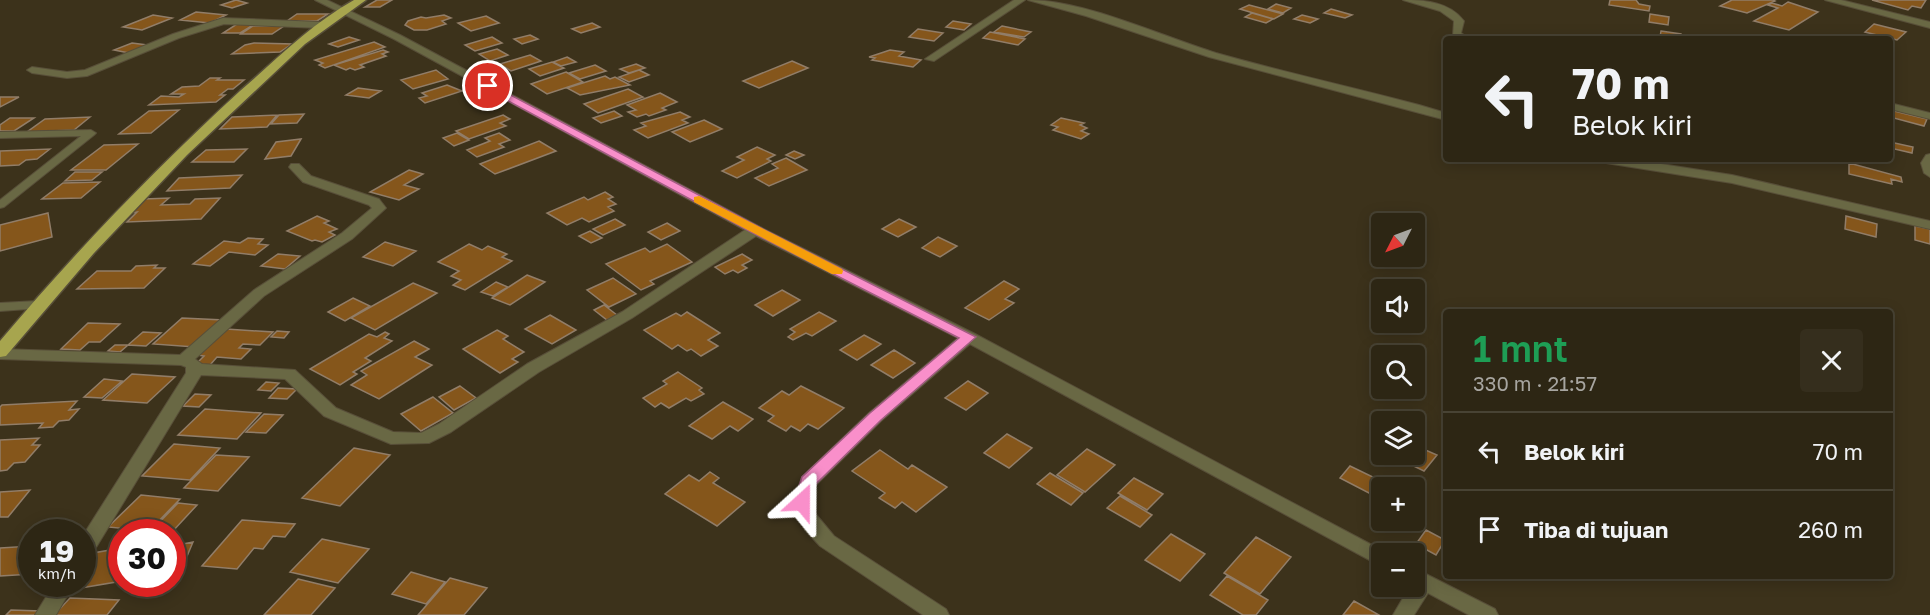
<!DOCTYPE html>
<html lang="id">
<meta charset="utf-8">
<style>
body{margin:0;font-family:"Golos Text",sans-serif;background:#352e1d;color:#f1f3f6;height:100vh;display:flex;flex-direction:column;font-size:22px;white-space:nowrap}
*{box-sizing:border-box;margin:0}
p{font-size:20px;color:#a7a5a0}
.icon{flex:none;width:33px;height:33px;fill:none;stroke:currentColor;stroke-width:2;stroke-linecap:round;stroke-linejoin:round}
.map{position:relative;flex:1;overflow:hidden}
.drawer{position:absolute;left:1443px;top:309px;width:450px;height:270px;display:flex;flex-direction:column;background:#2d2614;border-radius:6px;box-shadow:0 3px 15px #0003,0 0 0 2px #484334}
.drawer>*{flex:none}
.banner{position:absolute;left:1443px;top:36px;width:450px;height:126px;border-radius:6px;box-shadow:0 3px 15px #0003,0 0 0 2px #484334;background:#2d2614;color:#f1f3f6;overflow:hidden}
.needle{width:39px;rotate:228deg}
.controls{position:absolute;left:1371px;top:213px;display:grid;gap:12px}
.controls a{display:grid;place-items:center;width:54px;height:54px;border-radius:6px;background:#2d2614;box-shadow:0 3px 15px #0003,0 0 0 2px #484334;font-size:30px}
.speed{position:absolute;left:18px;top:519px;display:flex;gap:12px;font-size:30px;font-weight:700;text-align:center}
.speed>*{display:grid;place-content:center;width:78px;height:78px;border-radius:50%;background:#2d2614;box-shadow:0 3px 15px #0003,0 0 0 2px #484334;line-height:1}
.speed small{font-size:15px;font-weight:400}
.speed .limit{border:9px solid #d22;background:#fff;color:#111}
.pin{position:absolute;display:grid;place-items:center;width:51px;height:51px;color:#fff;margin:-26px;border:3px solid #fff;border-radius:50%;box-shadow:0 2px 6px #0007}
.me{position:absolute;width:66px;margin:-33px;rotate:24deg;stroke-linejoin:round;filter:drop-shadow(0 0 4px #0008)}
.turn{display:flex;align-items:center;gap:21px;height:126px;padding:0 30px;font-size:27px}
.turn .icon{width:78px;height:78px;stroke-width:2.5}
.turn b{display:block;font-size:42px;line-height:51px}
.round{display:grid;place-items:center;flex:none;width:63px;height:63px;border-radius:6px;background:#352e1d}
.head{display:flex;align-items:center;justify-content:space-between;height:102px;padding:0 30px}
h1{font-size:36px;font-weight:600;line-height:45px;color:#1e9e55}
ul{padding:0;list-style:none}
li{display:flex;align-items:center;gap:18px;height:78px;padding:0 30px;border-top:2px solid #484334}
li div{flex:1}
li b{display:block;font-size:22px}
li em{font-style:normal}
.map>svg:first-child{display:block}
</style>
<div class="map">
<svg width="1930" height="615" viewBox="0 0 1930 615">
<rect width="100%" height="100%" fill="#3c321b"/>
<path fill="#85561b" stroke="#917d68" stroke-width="1.5" d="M 236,0 L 247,3 L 232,8 L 221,5 Z
M 377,0 L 392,0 L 380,7 L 365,7 Z
M 1610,0 L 1636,0 L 1639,4 L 1650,6 L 1649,11 L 1609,5 Z
M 1732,0 L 1773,0 L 1775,1 L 1747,13 L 1720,6 Z
M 1872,0 L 1926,0 L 1921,8 L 1912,6 L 1908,10 Z
M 1788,2 L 1818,12 L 1789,30 L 1754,21 L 1778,8 L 1768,5 L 1772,3 L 1782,6 Z
M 1276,4 L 1291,8 L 1283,13 L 1268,9 Z
M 1249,5 L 1283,14 L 1274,19 L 1240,9 Z
M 1331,9 L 1352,15 L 1345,18 L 1324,13 Z
M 196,12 L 226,15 L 210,23 L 180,20 Z
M 1252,13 L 1273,19 L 1266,23 L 1245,17 Z
M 297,14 L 328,14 L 317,21 L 287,21 Z
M 1650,14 L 1669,17 L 1668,25 L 1649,22 Z
M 153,15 L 172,18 L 142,30 L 123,27 Z
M 444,15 L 451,18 L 442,21 L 446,24 L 427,30 L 414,30 L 405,25 L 408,21 L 421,17 L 426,18 Z
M 1302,15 L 1318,19 L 1310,23 L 1294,19 Z
M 486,16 L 499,23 L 471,31 L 458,23 Z
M 953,21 L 971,24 L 964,30 L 946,27 Z
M 592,23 L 600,27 L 581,33 L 572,29 Z
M 237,24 L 255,24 L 240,33 L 223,33 Z
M 1874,24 L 1906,32 L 1897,40 L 1865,32 Z
M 253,26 L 284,26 L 272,34 L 241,34 Z
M 1002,26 L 1031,32 L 1024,37 L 994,32 Z
M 918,29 L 943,33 L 934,41 L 909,37 Z
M 1661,31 L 1681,34 L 1681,39 L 1660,37 Z
M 990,32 L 1025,39 L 1018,45 L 983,38 Z
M 530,35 L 538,39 L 522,44 L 514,39 Z
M 349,37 L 359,40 L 338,47 L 329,44 Z
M 492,37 L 502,43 L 475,51 L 465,45 Z
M 374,42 L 385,47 L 325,68 L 319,65 L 323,63 L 315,60 Z
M 132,43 L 147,45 L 129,53 L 114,50 Z
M 254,43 L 292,44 L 280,52 L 232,54 L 245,45 Z
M 497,49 L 508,55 L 490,61 L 479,54 Z
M 383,50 L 388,52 L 382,54 L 386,56 L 360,65 L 364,67 L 355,70 L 350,68 L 346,70 L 334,65 Z
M 890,50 L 904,52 L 899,56 L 921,60 L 913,67 L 872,60 L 875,58 L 869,57 Z
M 530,55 L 541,61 L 511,71 L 500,64 Z
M 567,57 L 576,62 L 561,66 L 553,62 Z
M 792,61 L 808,68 L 759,88 L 743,81 Z
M 552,62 L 564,68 L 540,76 L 529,69 Z
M 636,64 L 645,68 L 629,73 L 620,69 Z
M 595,65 L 606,71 L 580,79 L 569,73 Z
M 436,70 L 448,79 L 413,89 L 401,80 Z
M 639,70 L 649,75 L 629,82 L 619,77 Z
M 566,72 L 583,82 L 547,94 L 531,84 Z
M 605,76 L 610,79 L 615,77 L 630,85 L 580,95 L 567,88 Z
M 210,78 L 220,78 L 217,80 L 244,80 L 233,89 L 228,89 L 220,95 L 225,95 L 216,102 L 149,105 L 161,96 L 179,97 L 184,94 L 171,94 L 182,87 L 199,86 Z
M 447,85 L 462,91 L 425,103 L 419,98 L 427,96 L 422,93 Z
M 358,88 L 381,91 L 369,98 L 346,95 Z
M 628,89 L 643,97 L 598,113 L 584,104 Z
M 660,93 L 677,102 L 662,108 L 666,110 L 649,116 L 646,114 L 637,117 L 628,112 L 636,110 L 627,105 Z
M 0,97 L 19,97 L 0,107 Z
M 179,110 L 151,133 L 119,134 L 149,111 Z
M 1890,110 L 1927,119 L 1924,126 L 1890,117 Z
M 614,111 L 622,116 L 601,123 L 593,118 Z
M 680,112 L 690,117 L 682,120 L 688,123 L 648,138 L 634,130 L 646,126 L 641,123 Z
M 304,114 L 297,123 L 271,124 L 279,115 Z
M 277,115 L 267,127 L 220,129 L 232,117 Z
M 503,115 L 510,119 L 500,123 L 506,126 L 469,139 L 456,131 Z
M 90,117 L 74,130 L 27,132 L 45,119 Z
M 10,118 L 34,118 L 14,131 L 0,131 L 0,125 Z
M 1061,118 L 1084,123 L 1080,125 L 1087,128 L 1081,131 L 1089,134 L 1081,139 L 1053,130 L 1058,127 L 1051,125 Z
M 704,120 L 722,129 L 690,142 L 672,132 Z
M 457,133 L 469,140 L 454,146 L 443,138 Z
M 499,133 L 510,140 L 499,144 L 504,147 L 477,157 L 467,150 L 490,141 L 485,138 Z
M 301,139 L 291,156 L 265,159 L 276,142 Z
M 539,141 L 556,151 L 495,174 L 480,164 Z
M 1890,142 L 1913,147 L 1912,153 L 1890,148 Z
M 138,144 L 106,170 L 71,170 L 104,145 Z
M 757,147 L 775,155 L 767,159 L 771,161 L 737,178 L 722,171 L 744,160 L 737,157 Z
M 50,149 L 37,159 L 26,160 L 19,165 L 0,166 L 0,151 Z
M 247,149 L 234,162 L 192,162 L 206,150 Z
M 794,151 L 804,155 L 795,159 L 786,155 Z
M 786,158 L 807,170 L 769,186 L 755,178 L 778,168 L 772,164 Z
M 1849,163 L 1901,177 L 1902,182 L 1891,179 L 1892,184 L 1849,174 Z
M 409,170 L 423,174 L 404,185 L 419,189 L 399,200 L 370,192 Z
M 75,172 L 102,172 L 92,180 L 65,181 Z
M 242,175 L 230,188 L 167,191 L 179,178 Z
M 100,182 L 81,198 L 42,199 L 63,183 Z
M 605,192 L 613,197 L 608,199 L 616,204 L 608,207 L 614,211 L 589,222 L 582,218 L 567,225 L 547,213 L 584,197 L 588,200 Z
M 169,198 L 161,205 L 190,204 L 195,199 L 220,198 L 201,219 L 127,222 L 137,212 L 130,213 L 144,199 Z
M 48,213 L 52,237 L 0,251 L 0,225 Z
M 317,216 L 329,221 L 324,223 L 337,229 L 329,232 L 335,235 L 322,242 L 315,240 L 312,241 L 287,231 Z
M 1846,216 L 1877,224 L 1876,237 L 1845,229 Z
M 615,219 L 625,225 L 603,235 L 593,229 Z
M 899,219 L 916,227 L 898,237 L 882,229 Z
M 667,223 L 680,231 L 661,240 L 648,232 Z
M 1915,226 L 1930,229 L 1930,244 L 1915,240 Z
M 590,231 L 602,238 L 591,243 L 579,236 Z
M 938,237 L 957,246 L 940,257 L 922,248 Z
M 248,238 L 263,239 L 258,244 L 268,245 L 255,255 L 229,252 L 210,266 L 193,264 L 224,241 L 240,243 Z
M 385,242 L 416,251 L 393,266 L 363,257 Z
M 469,244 L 482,250 L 488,246 L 507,254 L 502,257 L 512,261 L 465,290 L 453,285 L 461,280 L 451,276 L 459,271 L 438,262 Z
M 667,244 L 692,262 L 650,281 L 654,284 L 641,290 L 606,264 L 645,248 L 650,252 Z
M 278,254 L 300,256 L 285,269 L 261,266 Z
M 742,254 L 752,260 L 742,265 L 747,268 L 738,273 L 733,270 L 725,274 L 715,267 Z
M 157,265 L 154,268 L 165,268 L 144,288 L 77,289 L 97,271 L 131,271 L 136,266 Z
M 527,275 L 545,282 L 510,305 L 492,298 Z
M 613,278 L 636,294 L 609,307 L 587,290 Z
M 1004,281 L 1019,289 L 1005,299 L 1014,303 L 989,320 L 965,308 Z
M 496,282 L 508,287 L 493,296 L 481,292 Z
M 413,283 L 437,293 L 375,330 L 351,318 Z
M 782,290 L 800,300 L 773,316 L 755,305 Z
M 353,298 L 370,306 L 345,321 L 328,312 Z
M 604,305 L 617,315 L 607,320 L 594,310 Z
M 687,312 L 720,333 L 708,340 L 718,346 L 701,356 L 691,349 L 687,351 L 678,345 L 672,349 L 644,330 L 676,313 L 681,316 Z
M 819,312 L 836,321 L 812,336 L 806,333 L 793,340 L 788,337 L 795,332 L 790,329 Z
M 550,315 L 576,330 L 552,344 L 525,329 Z
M 182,318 L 223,320 L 195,347 L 153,344 Z
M 88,323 L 120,324 L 100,342 L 89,342 L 80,350 L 61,349 Z
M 226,329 L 273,332 L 260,345 L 243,344 L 239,348 L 251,349 L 241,359 L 217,357 L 210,365 L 196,364 L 204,356 L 197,355 Z
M 497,330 L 508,336 L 503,339 L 524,352 L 512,359 L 518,362 L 500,373 L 463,349 Z
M 277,331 L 289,332 L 284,338 L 271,337 Z
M 143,332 L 161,333 L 146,346 L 128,345 Z
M 385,332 L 389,334 L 384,338 L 392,341 L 365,358 L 371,361 L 353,372 L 357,374 L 340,385 L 310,369 L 369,334 L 377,337 Z
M 864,335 L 881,344 L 857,360 L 840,350 Z
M 414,341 L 429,349 L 415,357 L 432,365 L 379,399 L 351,385 L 367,375 L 361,371 Z
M 115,345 L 128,345 L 120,352 L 108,351 Z
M 894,350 L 915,363 L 893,378 L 871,365 Z
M 678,372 L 702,388 L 699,390 L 704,394 L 691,401 L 686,398 L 669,408 L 661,403 L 655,407 L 643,398 L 667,384 L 663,381 Z
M 132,374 L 175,377 L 147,403 L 103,400 Z
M 104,379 L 122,381 L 102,398 L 84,397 Z
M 968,381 L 988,393 L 966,410 L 945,398 Z
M 266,382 L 279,383 L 271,391 L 258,390 Z
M 460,386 L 476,398 L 454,410 L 439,397 Z
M 801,386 L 844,408 L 818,429 L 808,424 L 800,431 L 791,426 L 786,431 L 768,421 L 774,416 L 759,408 L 782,391 L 789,395 Z
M 278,388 L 297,389 L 287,399 L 269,398 Z
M 195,394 L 211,395 L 199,407 L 183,406 Z
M 433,397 L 453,413 L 421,431 L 401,414 Z
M 77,401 L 69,410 L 79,409 L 69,420 L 59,421 L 53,427 L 39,428 L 43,423 L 0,425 L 0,407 L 2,405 Z
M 723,402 L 753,419 L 738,431 L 730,426 L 712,439 L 689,426 Z
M 205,409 L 261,413 L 237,439 L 178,435 Z
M 264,414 L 283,415 L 266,433 L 246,432 Z
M 1007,434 L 1032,448 L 1009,468 L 984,453 Z
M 39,438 L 32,445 L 40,445 L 25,462 L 14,463 L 7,470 L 0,471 L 0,440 Z
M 174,444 L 220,448 L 190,480 L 142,476 Z
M 1414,445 L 1437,455 L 1424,471 L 1395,457 L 1397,454 L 1414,454 Z
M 354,448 L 390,455 L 340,506 L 302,498 Z
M 1087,449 L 1115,465 L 1085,492 L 1057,475 Z
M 880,450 L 908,469 L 912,465 L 947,487 L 916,512 L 902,502 L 895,508 L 879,498 L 885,493 L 852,471 Z
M 216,455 L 249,457 L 218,491 L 184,488 Z
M 1350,466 L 1379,480 L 1369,493 L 1340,478 Z
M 710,472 L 719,478 L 713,483 L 745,502 L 717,526 L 665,494 L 689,475 L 699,481 Z
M 1050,473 L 1083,493 L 1071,505 L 1037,484 Z
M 1134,478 L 1163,494 L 1147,510 L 1118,493 Z
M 30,490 L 8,517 L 0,517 L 0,492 Z
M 141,495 L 180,499 L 149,531 L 108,527 Z
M 1120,496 L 1152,515 L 1140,527 L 1107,508 Z
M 178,503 L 197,505 L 172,532 L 152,530 Z
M 242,520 L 295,524 L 285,537 L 273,536 L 263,549 L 254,548 L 237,569 L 202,566 Z
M 1426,530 L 1445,540 L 1436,555 L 1416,544 Z
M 1171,534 L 1205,554 L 1180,581 L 1145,560 Z
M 1256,537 L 1291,557 L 1260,594 L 1224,573 Z
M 322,539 L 369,549 L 338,583 L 290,572 Z
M 193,542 L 182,568 L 172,570 L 172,546 Z
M 32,546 L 32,574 L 0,576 L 0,548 Z
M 122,548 L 122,581 L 75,589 L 78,584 L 82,584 L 82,575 L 93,553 Z
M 411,572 L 445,582 L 426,604 L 392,594 Z
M 1227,576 L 1268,600 L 1256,615 L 1243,615 L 1210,595 Z
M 450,578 L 487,588 L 464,615 L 418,615 Z
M 298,579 L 335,588 L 311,615 L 264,615 Z
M 70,598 L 119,600 L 107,615 L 54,615 Z
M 1354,601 L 1379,615 L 1343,615 Z
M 11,610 L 40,611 L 37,615 L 6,615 Z"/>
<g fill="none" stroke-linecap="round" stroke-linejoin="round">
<g stroke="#584f39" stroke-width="2">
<path id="service" d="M 91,130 L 96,133 L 94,135 L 4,207 L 0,208 L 0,200 L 81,136 L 0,138 L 0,132 Z
M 38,301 L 42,302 L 44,305 L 42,308 L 0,311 L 0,303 Z"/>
</g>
<g stroke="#584f39" stroke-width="2">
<path id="minor" d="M 315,0 L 327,0 L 400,35 L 760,227 L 975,334 L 1389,554 L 1382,554 L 1382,566 L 1375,563 L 970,344 L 881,421 L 816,485 L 811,502 L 814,512 L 834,536 L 946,609 L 949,615 L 923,615 L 820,546 L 805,530 L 793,502 L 802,477 L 869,413 L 958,338 L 756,236 L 632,318 L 539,372 L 451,432 L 429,443 L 391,444 L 324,416 L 285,379 L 201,375 L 89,559 L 82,561 L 82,537 L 186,373 L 186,367 L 181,365 L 0,359 L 0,349 L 180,355 L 254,290 L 342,233 L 372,208 L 369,205 L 303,182 L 289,167 L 291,164 L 299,164 L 311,176 L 379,199 L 386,208 L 352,239 L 264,296 L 195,359 L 202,364 L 295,370 L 336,408 L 393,432 L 421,433 L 439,424 L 527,364 L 622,312 L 745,230 L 394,39 Z
M 1014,0 L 1025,0 L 934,61 L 925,59 Z
M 1028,0 C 1084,0 1161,36 1216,53 C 1283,72 1351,87 1419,105 L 1446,113 L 1446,120 L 1209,57 L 1086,16 Z
M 1403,0 C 1425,0 1450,2 1464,21 L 1461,33 L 1470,39 L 1458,39 L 1453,36 L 1454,21 L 1440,11 Z
M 1825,0 L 1841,0 L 1930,22 L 1930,28 Z
M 223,18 L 320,22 L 325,25 L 320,28 L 224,24 L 179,38 L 87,76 L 67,78 L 32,73 L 27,70 L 32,67 L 67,72 L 85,70 L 173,34 Z
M 1890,103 L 1930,113 L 1930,119 L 1890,109 Z
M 1930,154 L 1930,177 L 1924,173 L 1921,163 L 1926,155 Z
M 1600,159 L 1629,159 L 1732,175 L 1930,221 L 1930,229 L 1732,183 L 1606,163 Z
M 1414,568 L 1495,609 L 1498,615 L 1469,615 L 1428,593 L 1414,615 L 1393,615 L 1410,586 L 1414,586 Z
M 54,584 L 74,584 L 56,615 L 35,615 Z"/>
</g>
<g stroke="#584f39" stroke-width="3">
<path id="trunk" d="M 354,0 L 366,0 L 305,44 L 187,155 L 94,253 L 6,356 L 0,357 L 0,341 C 75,252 155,169 240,91 C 277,59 311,24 354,0 Z"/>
</g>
<use href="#service" fill="#696844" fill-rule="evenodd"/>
<use href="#minor" fill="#696844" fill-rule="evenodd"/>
<use href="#trunk" fill="#a7a54e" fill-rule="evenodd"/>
</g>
<path fill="#f98fca" stroke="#a25d83" stroke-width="1.5" d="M 488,83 L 759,227 L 976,337 L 881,420 L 816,484 L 809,506 L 802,508 L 796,506 L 794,502 L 802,477 L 870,413 L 959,338 L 751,232 L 484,88 L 484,84 Z"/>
<path fill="#f59e0b" d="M 699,196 L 842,269 L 843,271 L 842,274 L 832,274 L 694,202 L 694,197 Z"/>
</svg>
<div class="controls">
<a><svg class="needle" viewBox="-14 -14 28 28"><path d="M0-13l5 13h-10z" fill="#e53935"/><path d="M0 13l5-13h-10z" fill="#a7a5a0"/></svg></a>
<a><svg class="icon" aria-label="sound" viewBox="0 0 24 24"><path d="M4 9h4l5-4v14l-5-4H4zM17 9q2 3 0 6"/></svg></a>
<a><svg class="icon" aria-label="search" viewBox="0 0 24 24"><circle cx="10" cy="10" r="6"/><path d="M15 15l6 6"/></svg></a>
<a><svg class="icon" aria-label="layers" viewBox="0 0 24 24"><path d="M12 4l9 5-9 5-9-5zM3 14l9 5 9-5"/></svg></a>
<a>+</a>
<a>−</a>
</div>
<div class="speed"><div>19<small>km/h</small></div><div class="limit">30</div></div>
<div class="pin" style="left:488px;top:86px;background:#d93025"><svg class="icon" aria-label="arrive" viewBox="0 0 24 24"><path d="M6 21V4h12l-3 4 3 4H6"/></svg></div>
<svg class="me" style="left:802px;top:502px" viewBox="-20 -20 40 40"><path d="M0-17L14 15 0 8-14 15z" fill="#f98fca" stroke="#fff" stroke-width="4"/></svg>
<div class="banner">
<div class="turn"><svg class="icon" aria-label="left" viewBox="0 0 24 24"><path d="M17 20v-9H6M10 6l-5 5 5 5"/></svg><div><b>70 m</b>Belok kiri</div></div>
</div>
<section class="drawer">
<div class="head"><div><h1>1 mnt</h1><p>330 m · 21:57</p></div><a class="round"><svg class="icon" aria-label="close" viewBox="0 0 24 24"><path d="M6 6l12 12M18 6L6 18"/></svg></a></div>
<ul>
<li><svg class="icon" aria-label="left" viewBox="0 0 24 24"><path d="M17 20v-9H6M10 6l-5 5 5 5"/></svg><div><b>Belok kiri</b></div><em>70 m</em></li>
<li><svg class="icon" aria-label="arrive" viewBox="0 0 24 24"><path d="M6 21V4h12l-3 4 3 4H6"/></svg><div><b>Tiba di tujuan</b></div><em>260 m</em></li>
</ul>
</section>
</div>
